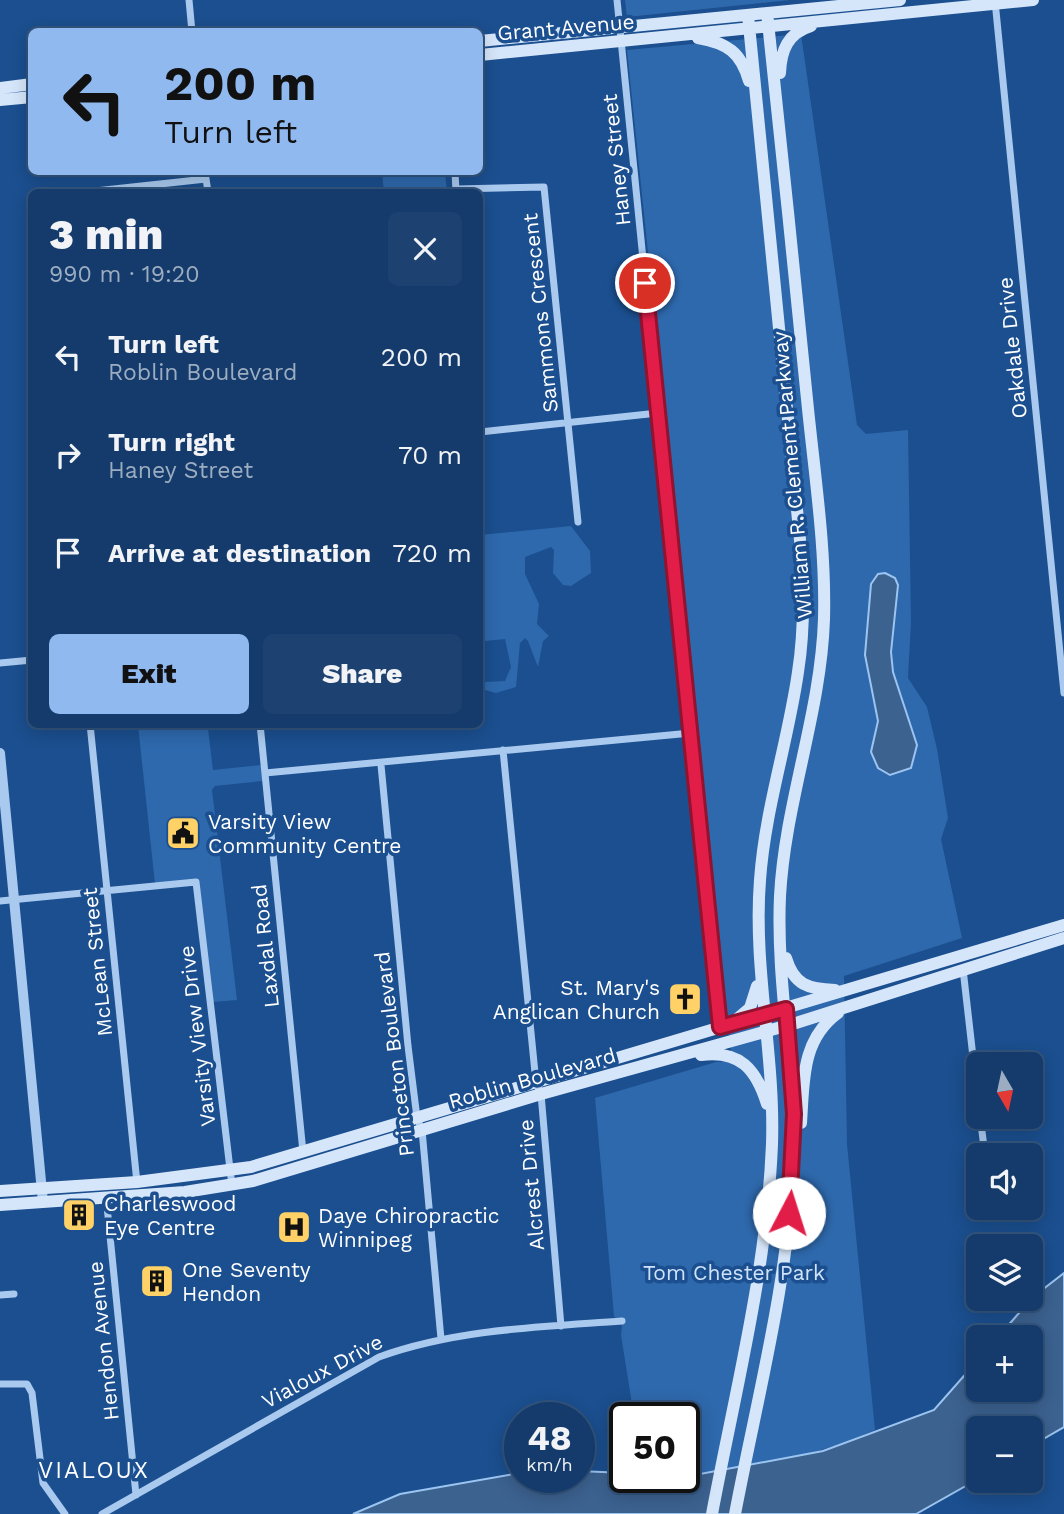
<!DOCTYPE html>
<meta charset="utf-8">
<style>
body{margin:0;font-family:"Work Sans",sans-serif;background:#1d4271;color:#f1f3f6;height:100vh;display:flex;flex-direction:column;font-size:26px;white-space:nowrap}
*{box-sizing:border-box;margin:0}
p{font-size:23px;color:#9dadc1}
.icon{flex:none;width:38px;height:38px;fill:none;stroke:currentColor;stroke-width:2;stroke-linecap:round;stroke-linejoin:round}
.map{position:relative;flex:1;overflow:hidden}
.drawer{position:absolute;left:28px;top:189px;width:455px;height:539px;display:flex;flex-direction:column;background:#143b6b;border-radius:10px;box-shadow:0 4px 18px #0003,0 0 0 2px #33557e}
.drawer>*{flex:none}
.top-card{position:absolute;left:28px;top:28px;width:455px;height:147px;border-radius:10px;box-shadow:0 4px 18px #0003,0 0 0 2px #33557e;background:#90b9f0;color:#111;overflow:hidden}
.needle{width:46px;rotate:171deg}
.tools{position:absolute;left:966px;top:1052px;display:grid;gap:14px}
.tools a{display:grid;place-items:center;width:77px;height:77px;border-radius:10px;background:#143b6b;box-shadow:0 4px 18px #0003,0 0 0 2px #33557e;font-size:35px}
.speed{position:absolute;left:504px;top:1402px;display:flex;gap:14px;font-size:35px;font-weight:700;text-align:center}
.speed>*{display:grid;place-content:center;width:91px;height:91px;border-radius:50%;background:#143b6b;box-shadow:0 4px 18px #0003,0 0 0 2px #33557e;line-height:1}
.speed small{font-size:18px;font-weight:400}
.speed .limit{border:4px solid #111;border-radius:10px;background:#fff;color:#111}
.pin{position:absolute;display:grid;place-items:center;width:60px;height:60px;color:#fff;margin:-30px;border:4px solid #fff;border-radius:50%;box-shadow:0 2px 7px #0007}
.me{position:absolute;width:77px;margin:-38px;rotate:5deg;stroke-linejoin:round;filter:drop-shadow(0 0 5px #0008)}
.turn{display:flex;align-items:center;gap:24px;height:147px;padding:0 21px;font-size:32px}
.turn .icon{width:91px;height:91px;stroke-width:2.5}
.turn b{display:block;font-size:49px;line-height:60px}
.round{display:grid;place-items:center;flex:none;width:74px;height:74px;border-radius:10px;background:#1d4271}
.summary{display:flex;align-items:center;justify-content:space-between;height:119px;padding:0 21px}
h1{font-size:42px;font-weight:800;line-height:52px}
.button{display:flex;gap:14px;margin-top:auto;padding:14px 21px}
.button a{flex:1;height:80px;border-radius:10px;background:#90b9f0;color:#111;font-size:28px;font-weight:800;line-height:80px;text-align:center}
.button a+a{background:#1d4271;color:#f1f3f6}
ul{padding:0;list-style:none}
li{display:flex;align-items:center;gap:21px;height:98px;padding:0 21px}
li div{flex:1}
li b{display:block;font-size:26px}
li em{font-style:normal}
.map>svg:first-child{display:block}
</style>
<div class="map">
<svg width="1064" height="1514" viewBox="0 0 1064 1514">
<rect width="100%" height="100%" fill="#1b4f8f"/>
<path fill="#2e69ad" d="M 625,0 L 790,0 L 627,17 Z
M 801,34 L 857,425 L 866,434 L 908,430 L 911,622 L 908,678 L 927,707 L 937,749 L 948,818 L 941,839 L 962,938 L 844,976 L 847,1144 L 875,1430 C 815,1457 750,1469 684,1474 L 684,1418 L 634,1417 L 621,1335 L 622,1326 L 614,1316 L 595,1098 L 716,1062 L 732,1061 L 627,50 Z
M 382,172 L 445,172 L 447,192 L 384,192 Z
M 571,526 L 590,551 L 591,573 L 571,586 L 563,585 L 553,573 L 554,550 L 551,547 L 525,557 L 525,574 L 539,604 L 537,624 L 549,636 L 543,641 L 538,667 L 528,641 L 525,638 L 520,643 L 516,687 L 496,693 L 485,690 L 485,682 L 505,681 L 511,667 L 505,639 L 485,641 L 480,650 L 480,535 Z
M 138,725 L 255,725 L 208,729 L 213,770 L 262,765 L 262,781 L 215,786 L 212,790 L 237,1000 L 213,1002 L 197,880 L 155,884 Z"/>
<path fill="#3c6290" stroke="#9cc4f0" stroke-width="2" d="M 885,573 L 895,578 L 898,585 L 891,652 L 893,672 L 917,745 L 911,768 L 890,775 L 878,768 L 871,752 L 878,721 L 865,655 L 871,584 L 878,574 Z
M 1064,1273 L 1064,1427 L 1031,1446 L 1031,1428 L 978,1428 L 978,1479 L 916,1514 L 353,1514 L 400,1494 L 520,1473 L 520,1477 L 579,1477 L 579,1471 L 625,1473 L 625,1477 L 684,1477 L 823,1451 L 934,1410 L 978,1360 L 978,1390 L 1031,1390 L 1031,1337 L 998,1337 L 1033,1297 Z"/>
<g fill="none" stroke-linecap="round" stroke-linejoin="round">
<path stroke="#a9c9ee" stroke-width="7" d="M 189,0 L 192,32
M 617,0 L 720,1027
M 995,1 L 1064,693
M 205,172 L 208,192
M 455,172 L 456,192
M 456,189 L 544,187 L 578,522
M 86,192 L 206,179
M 480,432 L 658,413
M 0,663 L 32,660
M 90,724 L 137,1183
M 260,724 L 303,1152
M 503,750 L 536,1083 L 541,1094 L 561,1326
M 381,765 L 408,1046 L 417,1118 L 422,1130 L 441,1339
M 265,773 L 691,733
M 0,901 L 196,882 L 232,1186
M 963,969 L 978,1101
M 980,1116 L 985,1155
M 106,1196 L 136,1495
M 991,1208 L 991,1212
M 0,1295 L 14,1294
M 0,1384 L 27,1384 L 32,1393 L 43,1483 L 65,1514
M 102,1514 L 379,1357 C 457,1329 540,1327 622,1321"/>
<path stroke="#a9c9ee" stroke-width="10" d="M 0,753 L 43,1202"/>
<path stroke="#d6e6fa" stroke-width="12" d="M 698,38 C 727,43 741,52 749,81
M 480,41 L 900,0
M 480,55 L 1033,0
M 780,73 C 781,50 788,33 811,26
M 0,88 L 32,84
M 0,100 L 32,97
M 786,958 C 794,985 808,989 835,990
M 737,1019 L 750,1008 L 757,986
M 701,1055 C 740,1050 756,1069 767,1104
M 801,1123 C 804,1081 801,1040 838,1013
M 0,1191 L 137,1182 L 251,1167 L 1064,925
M 0,1205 L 185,1192 L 253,1181 L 541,1094 L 796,1023 L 1064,938
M 712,1514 C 735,1392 767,1269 772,1144 C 775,1055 753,968 760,880 C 765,809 788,742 798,672 C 805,628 804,584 800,540 L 748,15
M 735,1514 C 757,1398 789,1280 793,1162 C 796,1073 776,985 780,896 C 785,802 821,713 824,619 C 826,546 814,471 807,399 C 794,270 781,142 767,13"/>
</g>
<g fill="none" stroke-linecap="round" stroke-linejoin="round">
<g stroke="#92132f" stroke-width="18">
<path id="route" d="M 645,283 L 720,1027 L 786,1009 L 794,1114 L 789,1213"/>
</g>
<use href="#route" stroke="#e11d48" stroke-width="12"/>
</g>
<defs>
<g id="civic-square" transform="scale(1.75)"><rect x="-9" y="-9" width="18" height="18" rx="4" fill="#ffd166" stroke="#1b4f8f"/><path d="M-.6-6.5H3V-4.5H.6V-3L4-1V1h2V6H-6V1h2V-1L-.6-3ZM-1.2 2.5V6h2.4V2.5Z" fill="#111"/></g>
<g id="church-square" transform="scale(1.75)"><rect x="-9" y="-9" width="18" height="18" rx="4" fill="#ffd166" stroke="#1b4f8f"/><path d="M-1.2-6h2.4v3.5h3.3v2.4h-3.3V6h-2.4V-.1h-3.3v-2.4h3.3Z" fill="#111"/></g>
<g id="building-square" transform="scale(1.75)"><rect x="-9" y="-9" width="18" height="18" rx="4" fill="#ffd166" stroke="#1b4f8f"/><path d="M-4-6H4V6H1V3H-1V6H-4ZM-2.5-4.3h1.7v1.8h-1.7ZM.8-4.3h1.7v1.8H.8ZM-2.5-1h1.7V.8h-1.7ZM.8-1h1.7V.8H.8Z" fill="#111"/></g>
<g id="hospital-square" transform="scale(1.75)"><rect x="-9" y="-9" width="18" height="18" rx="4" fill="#ffd166" stroke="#1b4f8f"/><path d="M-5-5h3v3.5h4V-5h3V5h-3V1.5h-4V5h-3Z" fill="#111"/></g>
</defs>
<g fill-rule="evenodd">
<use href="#civic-square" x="183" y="833"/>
<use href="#church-square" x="685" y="999"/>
<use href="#building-square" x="79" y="1215"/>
<use href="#hospital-square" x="294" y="1227"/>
<use href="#building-square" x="157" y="1281"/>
</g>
<g text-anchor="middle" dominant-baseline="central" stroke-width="7" stroke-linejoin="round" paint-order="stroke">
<g font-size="21" fill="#fff" stroke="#1b4f8f">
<text transform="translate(566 27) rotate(-5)">Grant Avenue</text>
<text transform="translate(616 160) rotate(-96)">Haney Street</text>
<text transform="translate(540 313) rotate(-96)">Sammons Crescent</text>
<text transform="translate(1012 348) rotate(-96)">Oakdale Drive</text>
<text transform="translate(792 475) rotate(-95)">William R. Clement Parkway</text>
<text transform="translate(265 946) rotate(-96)">Laxdal Road</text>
<text transform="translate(97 962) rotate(-96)">McLean Street</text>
<text transform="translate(197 1036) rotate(-97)">Varsity View Drive</text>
<text transform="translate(394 1054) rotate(-97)">Princeton Boulevard</text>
<text transform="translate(532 1078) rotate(-16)">Roblin Boulevard</text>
<text transform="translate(531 1185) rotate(-95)">Alcrest Drive</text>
<text transform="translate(103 1341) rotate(-96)">Hendon Avenue</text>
<text transform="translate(322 1371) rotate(-28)">Vialoux Drive</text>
</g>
<g font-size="21" fill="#fff" stroke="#1b4f8f" text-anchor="start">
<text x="208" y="821">Varsity View<tspan x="208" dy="24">Community Centre</tspan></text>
<text x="660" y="987" text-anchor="end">St. Mary's<tspan x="660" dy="24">Anglican Church</tspan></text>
<text x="104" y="1203">Charleswood<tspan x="104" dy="24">Eye Centre</tspan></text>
<text x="318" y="1215">Daye Chiropractic<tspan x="318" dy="24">Winnipeg</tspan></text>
<text x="182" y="1269">One Seventy<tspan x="182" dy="24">Hendon</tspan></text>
</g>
<g font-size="21" fill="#cfe3fa" stroke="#1b4f8f">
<text x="734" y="1272">Tom Chester Park</text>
</g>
<g font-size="23" letter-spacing="2" fill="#fff" stroke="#1b4f8f">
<text x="94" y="1470">VIALOUX</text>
</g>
</g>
</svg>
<div class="tools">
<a><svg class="needle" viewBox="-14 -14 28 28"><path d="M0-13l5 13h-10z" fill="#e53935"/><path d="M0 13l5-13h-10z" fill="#9dadc1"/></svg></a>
<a><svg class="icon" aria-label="sound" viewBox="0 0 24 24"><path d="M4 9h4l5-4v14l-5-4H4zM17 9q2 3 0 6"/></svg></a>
<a><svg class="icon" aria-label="layers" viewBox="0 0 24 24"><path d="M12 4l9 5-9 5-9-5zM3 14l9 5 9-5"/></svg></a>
<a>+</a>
<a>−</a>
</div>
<div class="speed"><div>48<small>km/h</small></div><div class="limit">50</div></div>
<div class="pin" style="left:645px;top:283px;background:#d93025"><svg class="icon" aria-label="arrive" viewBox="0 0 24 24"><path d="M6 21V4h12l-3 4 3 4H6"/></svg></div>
<svg class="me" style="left:789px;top:1213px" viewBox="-20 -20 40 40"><circle r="19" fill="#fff"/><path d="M0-13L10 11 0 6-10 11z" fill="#e11d48"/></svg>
<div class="top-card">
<div class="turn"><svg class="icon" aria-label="left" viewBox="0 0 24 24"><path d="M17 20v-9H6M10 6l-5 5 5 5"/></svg><div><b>200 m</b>Turn left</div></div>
</div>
<section class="drawer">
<div class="summary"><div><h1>3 min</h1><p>990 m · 19:20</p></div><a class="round"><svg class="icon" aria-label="close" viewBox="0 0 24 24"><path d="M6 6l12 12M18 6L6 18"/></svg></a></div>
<ul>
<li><svg class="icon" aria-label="left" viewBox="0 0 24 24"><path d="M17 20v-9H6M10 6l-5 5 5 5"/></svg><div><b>Turn left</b><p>Roblin Boulevard</p></div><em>200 m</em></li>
<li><svg class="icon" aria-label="right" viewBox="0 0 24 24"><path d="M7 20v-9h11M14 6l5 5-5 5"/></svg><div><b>Turn right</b><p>Haney Street</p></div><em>70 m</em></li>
<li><svg class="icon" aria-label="arrive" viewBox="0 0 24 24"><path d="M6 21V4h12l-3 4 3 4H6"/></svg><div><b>Arrive at destination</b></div><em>720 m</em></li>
</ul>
<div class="button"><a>Exit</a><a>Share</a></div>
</section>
</div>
